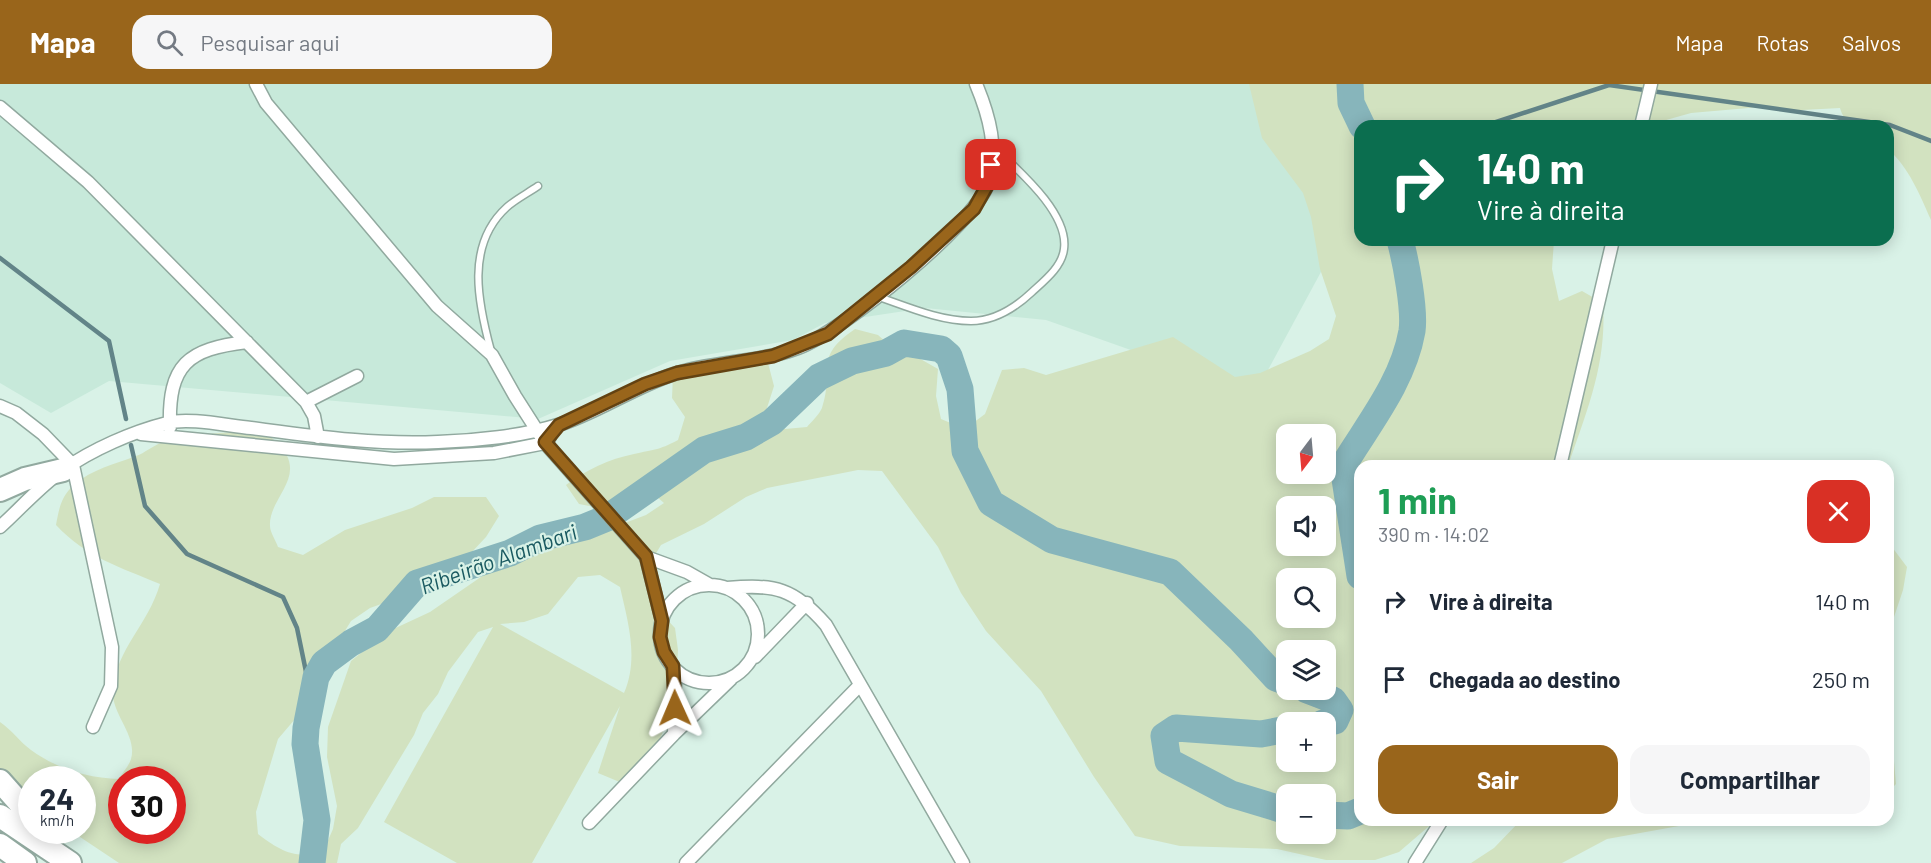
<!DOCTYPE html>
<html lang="pt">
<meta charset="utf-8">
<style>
body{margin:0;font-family:Barlow,sans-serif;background:#f6f6f7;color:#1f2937;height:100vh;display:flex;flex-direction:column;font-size:22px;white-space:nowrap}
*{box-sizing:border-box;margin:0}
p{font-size:20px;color:#747a83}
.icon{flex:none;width:33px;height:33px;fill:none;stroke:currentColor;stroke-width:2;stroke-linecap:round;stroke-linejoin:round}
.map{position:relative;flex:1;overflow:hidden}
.panel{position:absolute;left:1354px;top:376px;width:540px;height:366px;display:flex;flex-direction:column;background:#fff;border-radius:18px;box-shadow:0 3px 15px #0003}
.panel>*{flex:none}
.banner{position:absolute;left:1354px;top:36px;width:540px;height:126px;border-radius:18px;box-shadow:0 3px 15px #0003;background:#0b6e4f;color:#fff;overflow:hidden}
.needle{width:39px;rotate:196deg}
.fabs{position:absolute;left:1276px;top:340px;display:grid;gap:12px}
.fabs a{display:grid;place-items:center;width:60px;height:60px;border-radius:12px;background:#fff;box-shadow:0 3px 15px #0003;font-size:30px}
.speed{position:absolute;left:18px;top:682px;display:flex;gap:12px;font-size:30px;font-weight:700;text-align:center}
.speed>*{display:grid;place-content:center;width:78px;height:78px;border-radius:50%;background:#fff;box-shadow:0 3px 15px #0003;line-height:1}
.speed small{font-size:15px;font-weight:400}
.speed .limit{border:9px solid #d22;background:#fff;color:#111}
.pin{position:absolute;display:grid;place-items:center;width:51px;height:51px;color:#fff;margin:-26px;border-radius:12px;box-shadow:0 3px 9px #0006}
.me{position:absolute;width:66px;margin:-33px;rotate:359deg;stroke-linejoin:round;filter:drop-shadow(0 0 4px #0008)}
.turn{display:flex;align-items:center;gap:21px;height:126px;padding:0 24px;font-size:27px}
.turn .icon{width:78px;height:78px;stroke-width:2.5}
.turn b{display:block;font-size:42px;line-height:51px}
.round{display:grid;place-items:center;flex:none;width:63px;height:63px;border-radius:18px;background:#f6f6f7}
.overview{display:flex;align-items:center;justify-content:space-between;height:102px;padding:0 24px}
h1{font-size:36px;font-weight:700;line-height:45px;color:#1e9e55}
.cta{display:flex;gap:12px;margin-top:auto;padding:12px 24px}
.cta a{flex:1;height:69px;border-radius:18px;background:#99651b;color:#fff;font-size:24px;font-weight:700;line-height:69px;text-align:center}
.cta a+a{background:#f6f6f7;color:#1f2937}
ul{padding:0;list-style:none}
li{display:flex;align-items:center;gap:18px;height:78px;padding:0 24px}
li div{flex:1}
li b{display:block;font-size:22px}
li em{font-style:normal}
header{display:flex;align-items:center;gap:36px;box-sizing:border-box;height:84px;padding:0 30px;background:#99651b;color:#fff}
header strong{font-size:28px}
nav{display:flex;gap:33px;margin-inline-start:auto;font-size:21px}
.search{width:420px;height:54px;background:#f6f6f7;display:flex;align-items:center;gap:15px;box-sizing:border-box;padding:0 21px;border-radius:18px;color:#747a83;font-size:22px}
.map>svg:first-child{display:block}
</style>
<header>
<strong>Mapa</strong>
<div class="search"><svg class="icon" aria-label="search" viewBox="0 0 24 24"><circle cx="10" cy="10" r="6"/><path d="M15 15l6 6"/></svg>Pesquisar aqui</div>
<nav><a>Mapa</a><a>Rotas</a><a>Salvos</a></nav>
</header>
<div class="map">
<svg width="1931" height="779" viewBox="0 0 1931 779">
<rect width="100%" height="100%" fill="#d9f2e7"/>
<path fill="#c7e9da" d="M 0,0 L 1280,0 L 1355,125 L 1255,310 L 1046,236 L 925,224 L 825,239 L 793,256 L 670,277 L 538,335 L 109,297 L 51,329 L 0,299 Z"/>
<path fill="#d2e2c0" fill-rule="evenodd" d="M 1249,0 L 1931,0 L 1931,136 C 1920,111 1909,84 1889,66 L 1888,42 C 1869,42 1846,47 1840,24 L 1783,27 L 1760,23 L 1691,29 L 1645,42 L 1360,42 L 1360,156 L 1554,156 L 1552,185 L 1559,217 L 1582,207 L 1603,219 C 1607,280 1587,326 1568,382 L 1360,382 L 1360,736 L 1435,737 L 1399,768 L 1375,776 L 1326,776 L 1277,765 L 1180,762 L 1135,752 L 1094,693 L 1041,607 L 986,547 L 961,509 L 938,463 L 882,387 L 858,386 L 767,404 L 746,413 L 704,440 L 661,461 L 649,481 L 648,505 L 659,527 L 675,544 L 678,566 L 675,615 L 659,658 L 622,699 L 598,689 L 620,622 L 532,779 L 457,779 L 384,738 L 493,543 L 478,548 L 448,588 L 438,610 L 423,629 L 414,651 L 358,744 L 341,760 L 337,779 L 119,779 L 71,747 L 82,747 L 82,696 L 32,696 L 31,721 L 0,700 L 0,638 C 12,646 20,658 31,666 C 57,685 88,694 119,695 C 122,689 129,682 131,675 C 138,651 110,629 113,605 C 117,564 148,541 160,500 C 120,483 87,474 56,441 C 59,425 61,412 74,401 C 92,385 115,380 136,372 C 145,369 152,362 161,359 C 182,352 256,341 273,355 C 314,390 268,412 270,442 C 270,448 276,457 278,463 L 303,471 L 345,446 L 412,424 L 434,413 L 486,413 L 499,432 L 486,453 L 455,486 L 415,508 L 370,524 L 351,537 L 326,578 L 307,621 L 278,655 L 256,728 L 258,750 C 282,768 292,773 322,770 L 333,745 L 337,722 L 327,673 L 328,643 L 351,577 L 387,548 L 430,528 L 507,475 L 529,463 L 579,451 L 601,448 L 646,431 L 664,419 L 648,405 L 605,425 L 579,420 L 566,401 C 586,386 609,375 634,370 C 655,365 657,367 678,356 L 685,333 L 672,314 L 673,290 L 746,272 L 768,279 L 774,302 L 766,327 L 785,345 L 807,343 C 811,338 819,331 822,324 C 835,286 812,274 855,245 L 878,251 L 895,266 L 917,273 L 938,285 L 936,312 L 941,335 L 965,345 L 985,330 L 1002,286 L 1024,284 L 1046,291 L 1173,253 L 1235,293 L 1260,289 L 1310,267 L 1329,255 L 1336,232 L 1320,185 L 1311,133 L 1303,109 L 1262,54 ZM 1287,351 L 1326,351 L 1326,390 L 1287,390 ZM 1287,423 L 1326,423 L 1326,462 L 1287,462 ZM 600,491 L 620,503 C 628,538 639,575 624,609 L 500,540 L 524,538 L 548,530 L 578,493 ZM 1287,495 L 1326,495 L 1326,534 L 1287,534 ZM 1287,567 L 1326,567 L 1326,606 L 1287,606 ZM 1287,639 L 1326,639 L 1326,678 L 1287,678 ZM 122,696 L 172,696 L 172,747 L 122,747 ZM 1287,711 L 1326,711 L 1326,750 L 1287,750 Z
M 1892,463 L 1907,483 L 1903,506 L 1889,548 L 1888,465 Z
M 1888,670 L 1894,677 L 1896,700 L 1889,707 Z
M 1520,737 L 1520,736 L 1735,737 L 1701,738 L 1607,755 L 1562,779 L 1471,779 L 1494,764 Z"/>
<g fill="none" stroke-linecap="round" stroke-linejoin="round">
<path stroke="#628488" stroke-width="4.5" d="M 1484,42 L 1609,1 L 1890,41 L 1931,57
M 0,174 L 109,257 L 126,335
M 131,361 L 145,422 L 187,470 L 283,513 L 297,544 L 311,612"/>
<path stroke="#87b5bb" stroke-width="27" d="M 1350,0 L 1351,19 L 1362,42
M 1360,492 L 1343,382 C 1369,339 1403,298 1412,247 C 1415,226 1406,178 1400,156
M 1307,606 L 1333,616 L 1340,626 L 1335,637 L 1323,639
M 1287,645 L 1261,650 L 1176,644 L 1164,652 L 1168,677 L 1231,710 L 1287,727
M 1326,731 L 1348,732 L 1360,727
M 312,779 L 317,736 L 305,660 L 306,644 L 316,593 L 324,579 L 351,559 L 377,545 L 417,499 L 510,469 L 540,454 L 585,443 L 607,434 L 704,366 L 746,353 L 772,338 L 819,293 L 852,277 L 886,269 L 904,259 L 941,265 L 949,272 L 960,305 L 965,367 L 991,419 L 1052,456 L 1170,488 L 1241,556 L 1276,594 L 1287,598"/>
<g stroke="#91a99f" stroke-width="9">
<path id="lane" d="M 879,213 C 908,223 940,237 971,237 C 994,237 1016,223 1032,208 C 1044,197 1062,183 1064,165 C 1069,129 1018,86 994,63
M 491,267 C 478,219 465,161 507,123 C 516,115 528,109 538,102"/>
</g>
<g stroke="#91a99f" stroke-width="15">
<path id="street" d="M 256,0 L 266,19 L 437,222 L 492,271 L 515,312 L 545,359 L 646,473 L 662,537
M 0,23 L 88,98 L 306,318 L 314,332 L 318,353
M 1641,42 L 1651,0
M 306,318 L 357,292
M 0,322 L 16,329 L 43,350 L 73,381 L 112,563 L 111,602 L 93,643
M 170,343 C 168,280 188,265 247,258
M 141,350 L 394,375 L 494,369 L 545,359 L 550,353
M 1560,382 L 1613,156
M 0,443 C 20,425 40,402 63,386 C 93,365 132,348 167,339 C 189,333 228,342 251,344 C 313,352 375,361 438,358 C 474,357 523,352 558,341 C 595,330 634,303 674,290 C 714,277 758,279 798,264 C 841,248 973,142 988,100 C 999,66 989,31 976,0
M 646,473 L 687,488 L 710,501
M660 550a49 49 0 1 1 98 0a49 49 0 1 1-98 0Z
M 727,504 C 775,500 794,504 826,541 L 963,779
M 755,573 L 807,519
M 674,650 L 731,595
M 589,739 L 674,650 L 675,597 L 673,582
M 686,779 L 859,602
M 1415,779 L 1442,736"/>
</g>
<g stroke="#91a99f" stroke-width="26">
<path id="highway" d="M 0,406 L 25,395 L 63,386
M 0,697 L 32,733
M 0,732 L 70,779
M 0,761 L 25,779"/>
</g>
<use href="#lane" stroke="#fff" stroke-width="6"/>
<use href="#street" stroke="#fff" stroke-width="12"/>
<use href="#highway" stroke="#fff" stroke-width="22"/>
</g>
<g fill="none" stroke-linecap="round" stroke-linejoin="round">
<g stroke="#634212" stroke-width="15">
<path id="route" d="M 675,624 L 673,582 L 664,568 L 660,553 L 662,537 L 646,472 L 545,358 L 559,341 L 645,300 L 677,289 L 773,272 L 828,250 L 911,183 L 974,125 L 988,100 L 991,81"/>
</g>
<use href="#route" stroke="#99651b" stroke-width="10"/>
</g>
<g text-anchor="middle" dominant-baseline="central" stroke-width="4.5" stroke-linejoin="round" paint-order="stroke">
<g font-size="22" font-style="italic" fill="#195960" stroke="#d9f2e7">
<text transform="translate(498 474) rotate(-20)">Ribeirão Alambari</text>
</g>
</g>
</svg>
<div class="fabs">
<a><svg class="needle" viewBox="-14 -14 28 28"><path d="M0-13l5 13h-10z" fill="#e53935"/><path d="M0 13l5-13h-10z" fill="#747a83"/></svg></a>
<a><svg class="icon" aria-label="sound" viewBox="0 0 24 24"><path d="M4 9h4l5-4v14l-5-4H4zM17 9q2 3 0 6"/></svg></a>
<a><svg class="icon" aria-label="search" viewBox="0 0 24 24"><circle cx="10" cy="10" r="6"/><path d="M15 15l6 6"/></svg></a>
<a><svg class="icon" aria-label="layers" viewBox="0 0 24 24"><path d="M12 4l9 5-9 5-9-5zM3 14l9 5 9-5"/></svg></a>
<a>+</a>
<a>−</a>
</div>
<div class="speed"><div>24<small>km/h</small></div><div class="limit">30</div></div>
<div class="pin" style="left:991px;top:81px;background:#d93025"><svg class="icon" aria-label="arrive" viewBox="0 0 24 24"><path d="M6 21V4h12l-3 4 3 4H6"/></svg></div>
<svg class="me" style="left:675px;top:624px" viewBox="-20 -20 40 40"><path d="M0-17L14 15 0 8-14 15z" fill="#99651b" stroke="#fff" stroke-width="4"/></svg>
<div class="banner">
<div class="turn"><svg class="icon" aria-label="right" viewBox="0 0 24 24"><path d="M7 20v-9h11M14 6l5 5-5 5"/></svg><div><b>140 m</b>Vire à direita</div></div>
</div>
<section class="panel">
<div class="overview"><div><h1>1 min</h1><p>390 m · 14:02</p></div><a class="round" style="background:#d93025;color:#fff"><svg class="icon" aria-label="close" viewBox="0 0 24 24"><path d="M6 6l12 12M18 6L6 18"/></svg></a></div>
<ul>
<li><svg class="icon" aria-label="right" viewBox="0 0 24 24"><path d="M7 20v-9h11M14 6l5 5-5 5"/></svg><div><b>Vire à direita</b></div><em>140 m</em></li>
<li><svg class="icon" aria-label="arrive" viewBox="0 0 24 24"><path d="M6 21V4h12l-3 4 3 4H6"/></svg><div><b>Chegada ao destino</b></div><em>250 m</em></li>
</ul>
<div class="cta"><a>Sair</a><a>Compartilhar</a></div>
</section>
</div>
